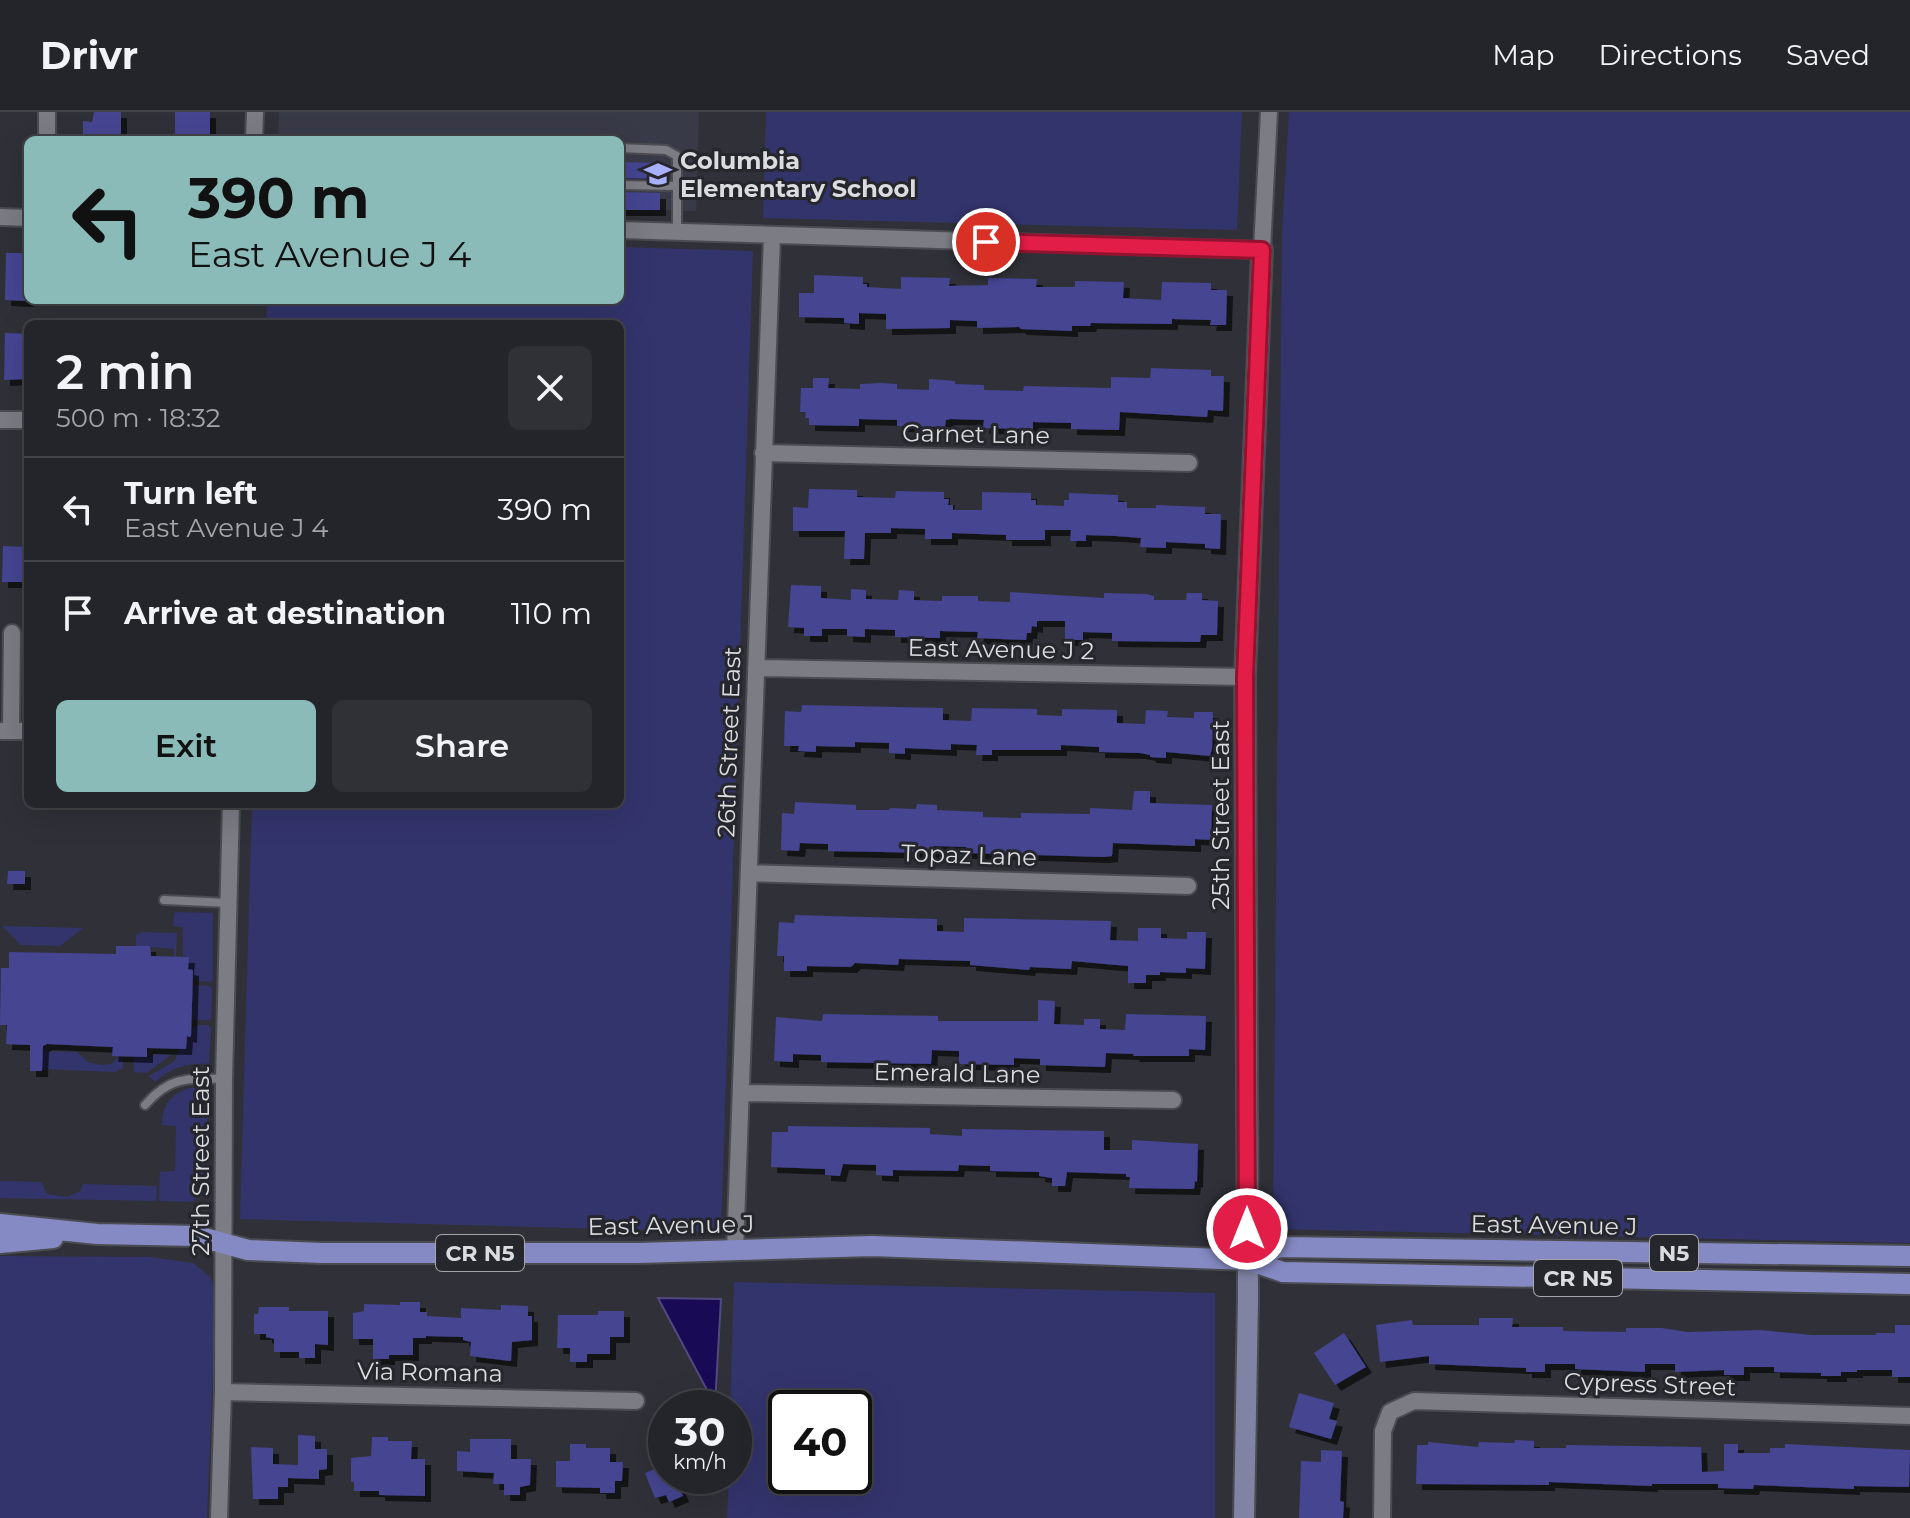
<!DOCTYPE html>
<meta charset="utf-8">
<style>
body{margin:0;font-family:Montserrat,sans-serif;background:#303136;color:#f1f3f6;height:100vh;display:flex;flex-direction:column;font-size:30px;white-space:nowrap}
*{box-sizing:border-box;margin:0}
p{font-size:26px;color:#a3a5a8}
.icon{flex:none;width:44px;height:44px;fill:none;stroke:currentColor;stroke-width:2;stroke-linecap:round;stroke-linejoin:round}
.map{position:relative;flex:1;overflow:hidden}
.drawer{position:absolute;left:24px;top:208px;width:600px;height:488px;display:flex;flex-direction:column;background:#24252a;border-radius:12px;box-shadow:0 8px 32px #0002,0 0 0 2px #414247}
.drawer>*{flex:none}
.guide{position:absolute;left:24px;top:24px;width:600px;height:168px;border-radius:12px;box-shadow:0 8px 32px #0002,0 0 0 2px #414247;background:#8bbbb9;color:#111;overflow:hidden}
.speed{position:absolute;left:648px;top:1278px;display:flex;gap:16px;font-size:40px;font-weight:700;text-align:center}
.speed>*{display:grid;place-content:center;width:104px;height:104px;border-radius:50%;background:#24252a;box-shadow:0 8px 32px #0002,0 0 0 2px #414247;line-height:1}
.speed small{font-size:20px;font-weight:400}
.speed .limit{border:4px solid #111;border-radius:12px;background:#fff;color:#111}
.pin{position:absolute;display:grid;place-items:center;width:68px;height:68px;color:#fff;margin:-34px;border:4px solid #fff;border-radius:50%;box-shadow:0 2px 8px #0007}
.me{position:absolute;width:88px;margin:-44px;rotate:0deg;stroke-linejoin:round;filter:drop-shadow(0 0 6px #0008)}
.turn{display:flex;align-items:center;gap:28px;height:168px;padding:0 32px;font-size:36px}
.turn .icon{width:104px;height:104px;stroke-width:2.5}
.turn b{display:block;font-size:56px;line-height:68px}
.round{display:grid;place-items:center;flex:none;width:84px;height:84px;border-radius:12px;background:#303136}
.head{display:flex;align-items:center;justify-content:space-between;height:136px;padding:0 32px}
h1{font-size:48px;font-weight:600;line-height:60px}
.cta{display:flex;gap:16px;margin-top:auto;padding:16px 32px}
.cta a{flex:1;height:92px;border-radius:12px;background:#8bbbb9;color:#111;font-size:32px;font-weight:600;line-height:92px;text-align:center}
.cta a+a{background:#303136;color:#f1f3f6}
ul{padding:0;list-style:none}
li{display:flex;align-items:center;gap:24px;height:104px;padding:0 32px;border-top:2px solid #414247}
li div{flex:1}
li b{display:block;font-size:30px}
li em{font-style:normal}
header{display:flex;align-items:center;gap:48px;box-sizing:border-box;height:112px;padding:0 40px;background:#24252a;border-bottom:2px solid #414247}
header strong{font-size:38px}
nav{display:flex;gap:44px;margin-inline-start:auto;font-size:28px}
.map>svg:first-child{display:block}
</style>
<header>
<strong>Drivr</strong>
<nav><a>Map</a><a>Directions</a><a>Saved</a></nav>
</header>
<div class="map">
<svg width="1910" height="1406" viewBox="0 0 1910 1406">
<defs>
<filter id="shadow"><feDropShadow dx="6" dy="6" stdDeviation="0" flood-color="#0009"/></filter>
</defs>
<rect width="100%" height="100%" fill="#303138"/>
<path fill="#393a47" d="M 279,0 L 699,0 L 696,99 L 620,97 L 620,28 L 278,28 Z"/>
<path fill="#33346c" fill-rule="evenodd" d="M 766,0 L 1242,0 L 1237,118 L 763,106 Z
M 1289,0 L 1910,0 L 1910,1131 L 1273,1117 L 1282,122 Z
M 620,135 L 753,139 L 721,1120 L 240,1107 L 252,692 L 620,692 L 620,212 L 266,212 L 267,188 L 620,188 Z
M 175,800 L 213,801 L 213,867 L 210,870 L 197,869 L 193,865 L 193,858 L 188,857 L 189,845 L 183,844 L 183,815 L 173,814 Z
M 2,814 L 83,816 L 60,834 L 21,833 Z
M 143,820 L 177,821 L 176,844 L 174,844 L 174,837 L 136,834 L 136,823 Z
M 193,873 L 210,874 L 212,877 L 211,906 L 209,908 L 191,908 L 190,885 L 192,885 Z
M 197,913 L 208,913 L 211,916 L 209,952 C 188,951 171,955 155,970 L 149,964 L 175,949 L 179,937 L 186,937 L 187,924 L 191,924 L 191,918 Z
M 43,939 L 77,940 L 88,950 L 100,953 L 111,952 L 119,945 L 123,945 L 123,956 L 115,960 L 41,957 Z
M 155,942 L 171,943 L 146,961 L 134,960 L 133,945 L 150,945 Z
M 189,976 L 209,976 L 204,1078 L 193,1090 L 159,1089 L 160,1060 L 175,1059 L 176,1014 L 162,1013 C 162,993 170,983 189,976 Z
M 0,1069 L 41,1070 L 47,1082 L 68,1085 L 80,1079 L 83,1072 L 157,1074 L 156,1089 L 0,1086 Z
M 0,1144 L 150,1145 L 193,1151 L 210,1165 L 216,1181 L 207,1406 L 0,1406 Z
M 734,1170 L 1215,1181 L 1215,1406 L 727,1406 L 729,1364 L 734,1364 L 734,1296 L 730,1296 ZM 786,1296 L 854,1296 L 854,1364 L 786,1364 Z"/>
<path fill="#190a56" stroke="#53497f" stroke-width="2" d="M 658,1186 L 721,1187 L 715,1293 Z"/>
<path fill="#444492" filter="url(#shadow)" d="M 94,0 L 121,0 L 121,23 L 116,28 L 83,26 L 83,9 L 92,10 Z
M 175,0 L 210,0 L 210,27 L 175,27 Z
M 620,50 L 661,51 L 660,67 L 620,66 Z
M 620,80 L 660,81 L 660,98 L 620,98 Z
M 6,141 L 24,141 L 24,145 L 28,145 L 28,189 L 5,188 Z
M 814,163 L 863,165 L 863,172 L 867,172 L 867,175 L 901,177 L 901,165 L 950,166 L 949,174 L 988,173 L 988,166 L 1037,167 L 1036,175 L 1075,175 L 1075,169 L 1124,170 L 1123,186 L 1161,188 L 1162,170 L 1211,171 L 1211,178 L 1227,178 L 1226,213 L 1210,213 L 1211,208 L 1172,207 L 1172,212 L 1091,211 L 1090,214 L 1072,214 L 1072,219 L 1021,217 L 1019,215 L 977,216 L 977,209 L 950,208 L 950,216 L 886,217 L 886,202 L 859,201 L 859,212 L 844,211 L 844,206 L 799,205 L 799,181 L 814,181 Z
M 5,221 L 28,222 L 28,267 L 4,268 Z
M 1151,256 L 1211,258 L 1211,264 L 1224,264 L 1223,299 L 1208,298 L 1207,305 L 1120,300 L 1119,318 L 1071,317 L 1071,311 L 1033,310 L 1033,317 L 983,316 L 984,308 L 951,307 L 946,308 L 945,315 L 897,314 L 897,308 L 859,307 L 859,314 L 809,313 L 809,306 L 805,306 L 806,300 L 800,300 L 801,276 L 813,276 L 813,266 L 829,266 L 828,276 L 860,277 L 860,272 L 882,271 L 897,272 L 897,277 L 929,278 L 929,267 L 944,268 L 955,269 L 955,272 L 984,273 L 984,278 L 1023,279 L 1024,274 L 1111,276 L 1111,265 L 1150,266 Z
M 809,377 L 857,378 L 857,385 L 895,386 L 896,379 L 944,380 L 944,387 L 949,387 L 948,393 L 953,393 L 953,398 L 982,398 L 982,380 L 1031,381 L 1031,388 L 1036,388 L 1036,393 L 1064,394 L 1064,388 L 1069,388 L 1069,381 L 1118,383 L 1118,390 L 1127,390 L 1127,396 L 1156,396 L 1156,393 L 1205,395 L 1205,402 L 1221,402 L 1220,437 L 1205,436 L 1205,432 L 1166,430 L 1166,436 L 1140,435 L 1141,426 L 1116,424 L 1086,423 L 1086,429 L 1070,429 L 1071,418 L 1045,418 L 1045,428 L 1006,428 L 1006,423 L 952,421 L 952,427 L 925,427 L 925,417 L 891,416 L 891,421 L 865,421 L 864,447 L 844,447 L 845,419 L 793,419 L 793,395 L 808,396 Z
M 3,434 L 28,435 L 26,470 L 2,470 Z
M 791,473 L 821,474 L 821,486 L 851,488 L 851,477 L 866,478 L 866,487 L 898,488 L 899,478 L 914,479 L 914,488 L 942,489 L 942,484 L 978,484 L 978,489 L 1010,490 L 1010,480 L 1104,486 L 1104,481 L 1147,482 L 1154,484 L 1154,488 L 1186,488 L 1187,481 L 1202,481 L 1202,488 L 1218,489 L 1217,523 L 1201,523 L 1200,530 L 1112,529 L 1112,521 L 1083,520 L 1083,528 L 1065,528 L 1065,509 L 1037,509 L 1037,515 L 1032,514 L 1031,521 L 1027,521 L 1026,528 L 977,526 L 978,520 L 940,519 L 940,526 L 895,525 L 895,518 L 865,517 L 865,525 L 847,524 L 847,517 L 822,517 L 822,524 L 804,524 L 804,516 L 788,515 Z
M 802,593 L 943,596 L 943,608 L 971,609 L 972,596 L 1037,597 L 1037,603 L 1062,604 L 1062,597 L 1117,598 L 1117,611 L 1145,612 L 1146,598 L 1168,599 L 1167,605 L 1194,606 L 1194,600 L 1213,600 L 1212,637 L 1210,644 L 1166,640 L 1166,646 L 1150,645 L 1150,643 L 1140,641 L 1099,640 L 1099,635 L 1061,633 L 1061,638 L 992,638 L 992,643 L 976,643 L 977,633 L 951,632 L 951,638 L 905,636 L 905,642 L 889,641 L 889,631 L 855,630 L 855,635 L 816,634 L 816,640 L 798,639 L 799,634 L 784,634 L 785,599 L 801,600 Z
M 1134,679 L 1150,679 L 1150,691 L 1212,693 L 1211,728 L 1195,727 L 1195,734 L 1113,731 L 1112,744 L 1104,745 L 966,741 L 966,735 L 934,734 L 933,741 L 828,739 L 828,732 L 800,731 L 799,739 L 781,738 L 782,701 L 794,702 L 795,690 L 856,693 L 856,698 L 889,698 L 890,696 L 916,697 L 917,692 L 937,693 L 937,698 L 983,700 L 983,705 L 1021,706 L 1021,701 L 1090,702 L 1090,696 L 1132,698 Z
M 8,759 L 25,759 L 25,772 L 7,772 Z
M 795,803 L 937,807 L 937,819 L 964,820 L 964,806 L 1111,809 L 1110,828 L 1138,829 L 1138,816 L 1161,816 L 1161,826 L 1187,827 L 1187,820 L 1206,820 L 1205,857 L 1186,856 L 1186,861 L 1160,860 L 1160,863 L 1146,863 L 1146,871 L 1128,871 L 1128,854 L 1072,849 L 1071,857 L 1030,855 L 1029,858 L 970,853 L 970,849 L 899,847 L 898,853 L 855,851 L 851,855 L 807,854 L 807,859 L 784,859 L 784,844 L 777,844 L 779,810 L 794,811 Z
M 116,834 L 150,834 L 151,844 L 189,845 L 188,857 L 193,858 L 191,925 L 187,924 L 186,937 L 147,936 L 147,945 L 112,944 L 113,935 L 47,932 L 43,934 L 42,959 L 30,959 L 30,933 L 6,932 L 7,913 L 0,913 L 1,856 L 9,856 L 9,840 L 116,842 Z
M 1038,888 L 1055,889 L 1054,912 L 1084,913 L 1084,907 L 1100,907 L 1100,917 L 1125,918 L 1126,902 L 1206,904 L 1205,938 L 1189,937 L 1189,944 L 1133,944 L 1134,942 L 1106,941 L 1105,955 L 1040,953 L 1040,947 L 1014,946 L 1014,953 L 959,952 L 959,939 L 932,938 L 931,952 L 821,950 L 821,943 L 793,942 L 793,950 L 774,949 L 776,905 L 822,909 L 823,902 L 874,903 L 938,904 L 938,909 L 1038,909 Z
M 788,1014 L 930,1016 L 930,1022 L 962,1024 L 962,1017 L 1104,1019 L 1104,1038 L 1132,1038 L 1132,1028 L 1198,1032 L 1197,1070 L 1195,1069 L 1194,1077 L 1129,1076 L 1130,1065 L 1126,1065 L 1126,1062 L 1067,1060 L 1065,1074 L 1052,1074 L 1052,1066 L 1039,1064 L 1039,1060 L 990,1059 L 990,1054 L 959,1053 L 958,1059 L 893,1058 L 893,1064 L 876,1063 L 876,1053 L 843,1052 L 840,1064 L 825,1063 L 825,1057 L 771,1055 L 772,1020 L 788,1020 Z
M 400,1190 L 420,1190 L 420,1200 L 427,1200 L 427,1204 L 461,1206 L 461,1196 L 501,1198 L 501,1193 L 528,1194 L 528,1204 L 532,1204 L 532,1228 L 512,1230 L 511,1249 L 470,1244 L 471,1230 L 463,1228 L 463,1225 L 426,1224 L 426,1226 L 413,1226 L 413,1243 L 389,1243 L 389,1247 L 373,1247 L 373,1227 L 353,1227 L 353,1201 L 364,1199 L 364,1192 L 400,1193 Z
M 259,1195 L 289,1195 L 289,1199 L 328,1199 L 328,1233 L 315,1232 L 315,1246 L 299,1246 L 299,1240 L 274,1240 L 274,1227 L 266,1225 L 266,1222 L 254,1222 L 254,1202 L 258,1202 Z
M 598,1199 L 624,1199 L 624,1225 L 610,1225 L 610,1242 L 587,1242 L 587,1250 L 570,1250 L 570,1236 L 557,1236 L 558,1203 L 598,1203 Z
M 1479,1206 L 1513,1206 L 1512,1215 L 1563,1215 L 1563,1219 L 1626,1220 L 1626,1216 L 1662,1216 L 1688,1220 L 1761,1218 L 1811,1223 L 1876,1223 L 1876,1221 L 1895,1221 L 1895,1213 L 1910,1213 L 1910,1265 L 1892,1265 L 1892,1258 L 1857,1258 L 1857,1260 L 1841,1260 L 1841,1264 L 1821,1264 L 1821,1261 L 1774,1260 L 1774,1255 L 1744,1255 L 1744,1263 L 1724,1263 L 1724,1258 L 1675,1260 L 1675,1252 L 1645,1252 L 1645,1260 L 1575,1257 L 1575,1252 L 1545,1252 L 1545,1260 L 1526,1260 L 1526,1256 L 1429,1252 L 1429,1244 L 1380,1250 L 1376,1213 L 1412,1208 L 1413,1213 L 1479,1213 Z
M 1344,1221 L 1366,1255 L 1335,1273 L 1314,1241 Z
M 1299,1281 L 1334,1291 L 1329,1307 L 1337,1309 L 1331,1327 L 1289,1315 Z
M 298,1323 L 315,1324 L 315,1337 L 327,1337 L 327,1357 L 319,1358 L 319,1367 L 288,1366 L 288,1375 L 278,1375 L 278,1387 L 253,1387 L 251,1335 L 273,1336 L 273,1352 L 298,1353 Z
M 372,1325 L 388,1325 L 388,1329 L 412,1329 L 411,1347 L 425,1347 L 425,1384 L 379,1383 L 379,1379 L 354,1379 L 354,1370 L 351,1370 L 351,1346 L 371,1344 Z
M 470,1327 L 511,1327 L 511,1347 L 531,1347 L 530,1373 L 520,1375 L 520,1383 L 504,1383 L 504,1372 L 493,1372 L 494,1361 L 457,1359 L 457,1339 L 470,1340 Z
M 1515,1328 L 1534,1329 L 1534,1336 L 1566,1336 L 1566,1333 L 1701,1335 L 1702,1360 L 1724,1359 L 1724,1332 L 1738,1332 L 1738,1341 L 1770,1341 L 1770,1336 L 1785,1336 L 1785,1332 L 1910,1338 L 1909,1375 L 1854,1374 L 1854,1377 L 1754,1373 L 1753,1377 L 1718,1376 L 1718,1372 L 1652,1372 L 1652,1374 L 1549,1370 L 1549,1373 L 1416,1372 L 1417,1333 L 1428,1333 L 1428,1330 L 1478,1335 L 1479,1330 L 1514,1331 Z
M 570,1332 L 586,1332 L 586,1336 L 610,1336 L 610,1350 L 623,1350 L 622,1369 L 615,1369 L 615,1381 L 600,1381 L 600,1376 L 556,1375 L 556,1349 L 570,1349 Z
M 666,1334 L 666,1364 L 675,1364 L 683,1384 L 669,1390 L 666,1383 L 655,1386 L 645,1361 L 658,1356 L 651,1340 Z
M 1321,1338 L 1342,1339 L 1340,1389 L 1344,1390 L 1343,1406 L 1299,1406 L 1301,1349 L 1321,1350 Z"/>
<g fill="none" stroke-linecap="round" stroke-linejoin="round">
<g stroke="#4b4c51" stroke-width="12">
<path id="lane" d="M 620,36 L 666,38 L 677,44 L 677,120
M 620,73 L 677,74
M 164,788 L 229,791
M 145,993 C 170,964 189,966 224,967"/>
</g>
<g stroke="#4b4c51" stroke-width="20">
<path id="street" d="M 47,28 L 47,0
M 254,28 L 255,0
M 0,105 L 28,106
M 620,118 L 1262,138 L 1269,0
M 0,308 L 28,308
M 763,341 L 1189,351
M 756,556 L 1245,565
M 2,619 L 28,619
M 11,619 L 12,521
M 749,761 L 1188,774
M 741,981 L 1173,988
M 735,1138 L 772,124
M 223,1280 L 636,1289
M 219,1406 L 223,1280 L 224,967 L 231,692
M 1382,1406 L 1383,1319 L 1390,1300 L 1414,1289 L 1910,1304"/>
</g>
<g stroke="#4b4c51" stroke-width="24">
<path id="secondary" d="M 1244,1406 L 1248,1187 L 1245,565 L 1262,138"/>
</g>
<g stroke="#4b4c51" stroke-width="24">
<path id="primary" d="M 0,1112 L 97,1122 L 197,1124 L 248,1138 L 322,1141 L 639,1141 L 872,1134 L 1248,1148 L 1283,1160 L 1910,1172
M 0,1131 L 53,1126
M 1248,1148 L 1280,1135 L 1910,1144"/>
</g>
<use href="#lane" stroke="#7b7c84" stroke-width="8"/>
<use href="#street" stroke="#7b7c84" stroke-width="16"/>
<use href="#secondary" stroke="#8183a4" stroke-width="20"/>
<use href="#primary" stroke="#868ac4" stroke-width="20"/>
</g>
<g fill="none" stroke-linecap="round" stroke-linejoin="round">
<g stroke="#92132f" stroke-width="20">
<path id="route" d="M 986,130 L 1262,138 L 1245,565 L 1247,1117"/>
</g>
<use href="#route" stroke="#e11d48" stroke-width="14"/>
</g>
<defs>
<g id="school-bare" transform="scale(2.16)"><path d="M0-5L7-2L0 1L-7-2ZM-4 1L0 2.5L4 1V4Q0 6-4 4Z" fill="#a9b0fc" stroke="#26272d" stroke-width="2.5" paint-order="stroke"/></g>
</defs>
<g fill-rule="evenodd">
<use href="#school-bare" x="658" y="62"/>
</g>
<g text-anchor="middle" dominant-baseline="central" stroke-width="6" stroke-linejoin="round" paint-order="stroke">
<g fill="#26272d" stroke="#a5a6aa" stroke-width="2">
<rect x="436" y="1123" width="88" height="36" rx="6"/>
<rect x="1650" y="1123" width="48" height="36" rx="6"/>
<rect x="1534" y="1148" width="88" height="36" rx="6"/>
</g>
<g font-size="22" font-weight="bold" fill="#dbdce0">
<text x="480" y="1141">CR N5</text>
<text x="1674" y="1141">N5</text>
<text x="1578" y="1166">CR N5</text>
</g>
<g font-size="24" font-weight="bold" fill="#dbdce0" stroke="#26272d" text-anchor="start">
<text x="680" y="48">Columbia<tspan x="680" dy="28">Elementary School</tspan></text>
</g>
<g font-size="24" fill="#dbdce0" stroke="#26272d">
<text transform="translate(976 322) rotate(1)">Garnet Lane</text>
<text transform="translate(1001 537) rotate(1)">East Avenue J 2</text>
<text transform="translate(729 630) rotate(-88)">26th Street East</text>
<text transform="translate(1220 703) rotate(-90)">25th Street East</text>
<text transform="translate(969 743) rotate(2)">Topaz Lane</text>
<text transform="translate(957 961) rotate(1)">Emerald Lane</text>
<text transform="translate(200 1049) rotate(-90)">27th Street East</text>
<text transform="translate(671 1113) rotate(-1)">East Avenue J</text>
<text transform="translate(1554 1113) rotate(1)">East Avenue J</text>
<text transform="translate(430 1260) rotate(1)">Via Romana</text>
<text transform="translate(1650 1272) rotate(2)">Cypress Street</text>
</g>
</g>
</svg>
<div class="speed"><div>30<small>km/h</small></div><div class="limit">40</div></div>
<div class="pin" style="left:986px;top:130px;background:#d93025"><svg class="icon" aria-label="arrive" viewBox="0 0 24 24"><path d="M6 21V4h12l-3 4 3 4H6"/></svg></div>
<svg class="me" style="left:1247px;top:1117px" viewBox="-20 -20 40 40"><circle r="17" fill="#e11d48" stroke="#fff" stroke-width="3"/><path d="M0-11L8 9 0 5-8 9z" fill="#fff"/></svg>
<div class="guide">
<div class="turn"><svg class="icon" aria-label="left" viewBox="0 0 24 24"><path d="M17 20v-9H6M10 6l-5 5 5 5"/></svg><div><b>390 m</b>East Avenue J 4</div></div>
</div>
<section class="drawer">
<div class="head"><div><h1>2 min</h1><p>500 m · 18:32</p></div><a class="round"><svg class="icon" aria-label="close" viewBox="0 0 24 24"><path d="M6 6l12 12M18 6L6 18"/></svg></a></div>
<ul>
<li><svg class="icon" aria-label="left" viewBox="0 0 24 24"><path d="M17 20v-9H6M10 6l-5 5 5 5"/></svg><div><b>Turn left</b><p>East Avenue J 4</p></div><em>390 m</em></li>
<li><svg class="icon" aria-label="arrive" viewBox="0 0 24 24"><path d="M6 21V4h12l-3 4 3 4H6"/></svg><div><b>Arrive at destination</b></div><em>110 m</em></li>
</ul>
<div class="cta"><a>Exit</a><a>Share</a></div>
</section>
</div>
